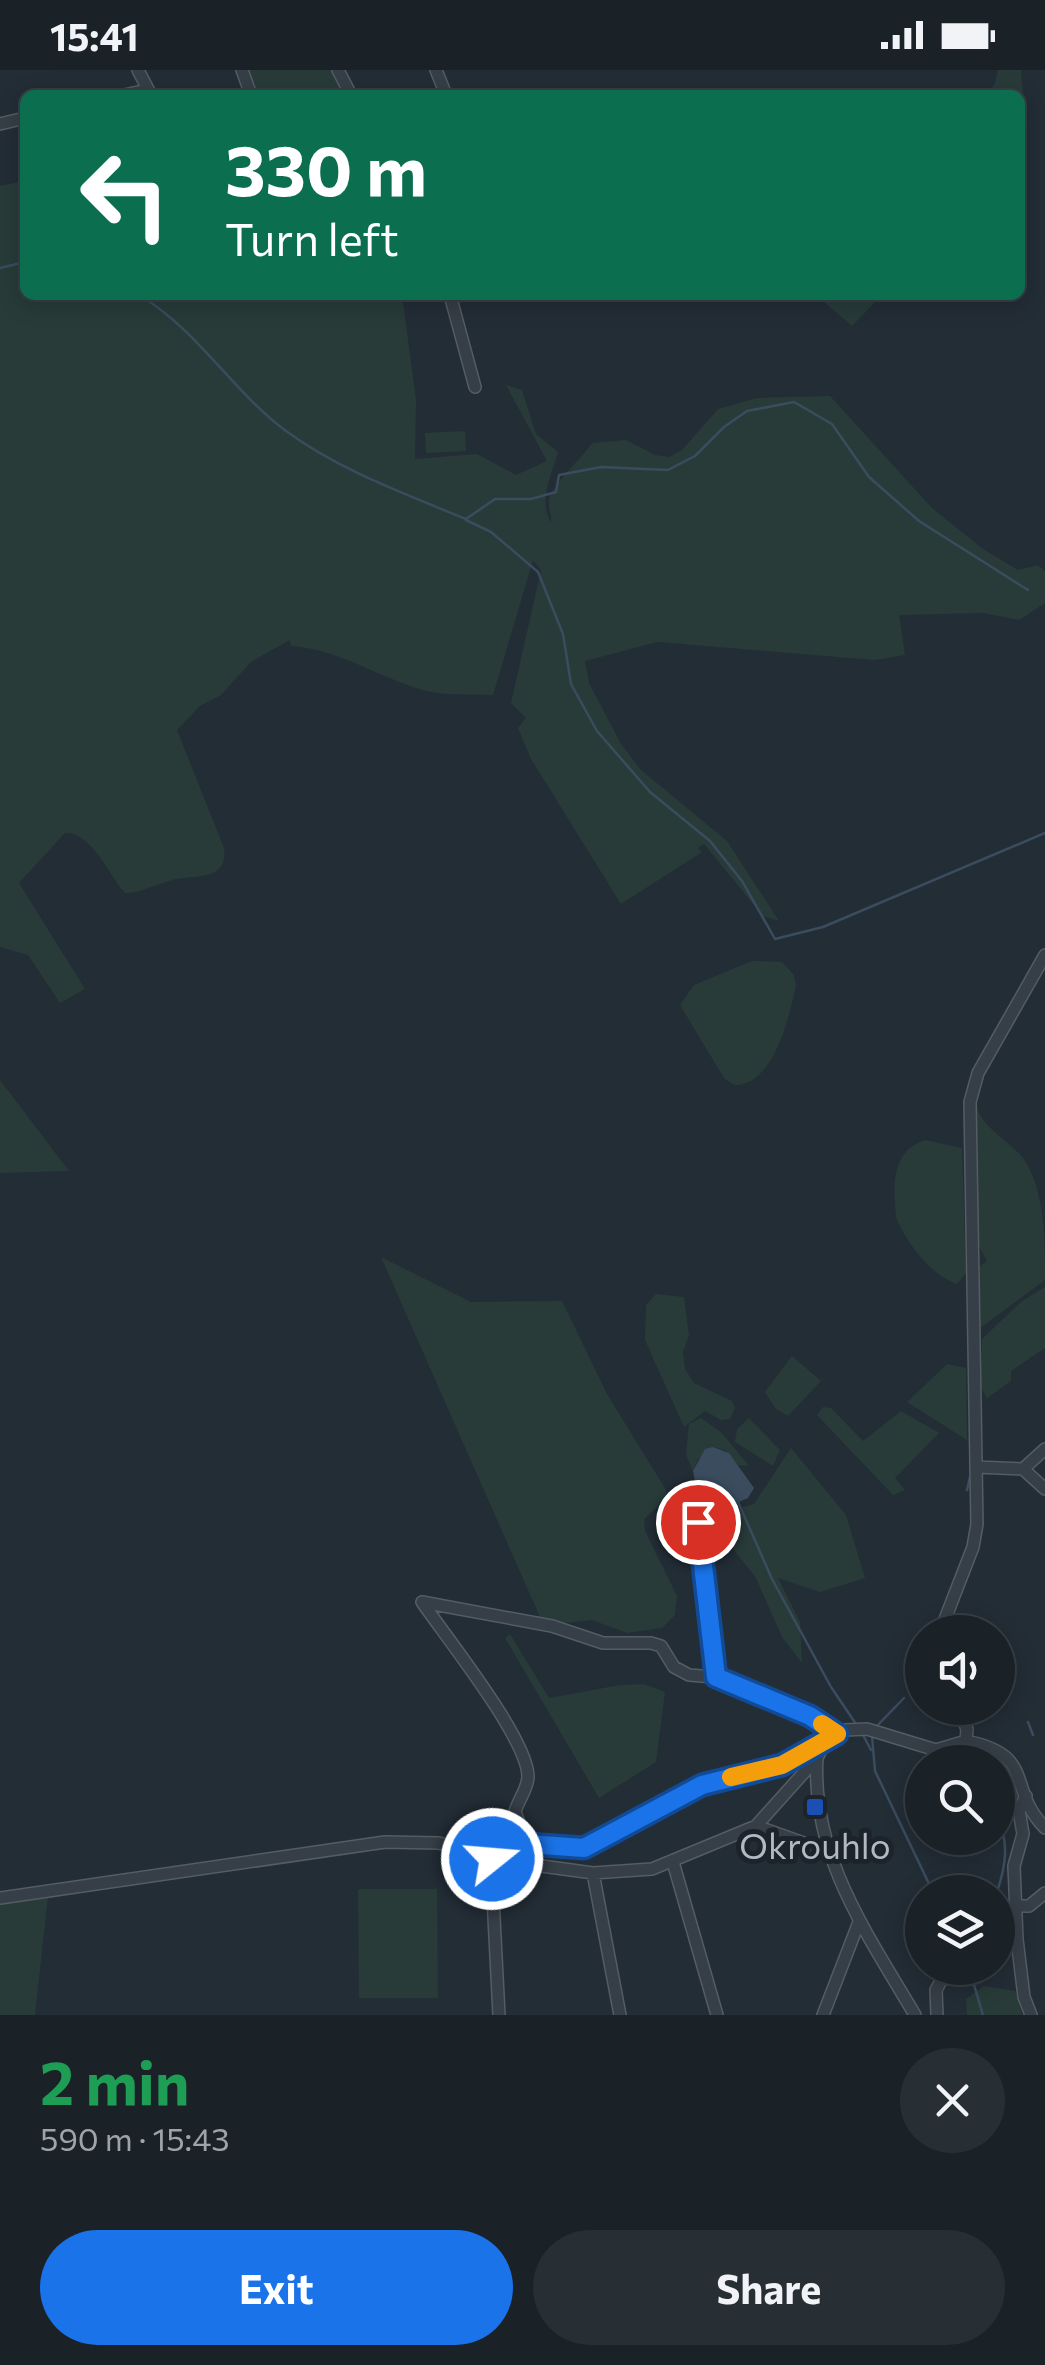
<!DOCTYPE html>
<meta charset="utf-8">
<style>
body{margin:0;font-family:Commissioner,sans-serif;background:#272f34;color:#f1f3f6;height:100vh;display:flex;flex-direction:column;font-size:38px;white-space:nowrap}
*{box-sizing:border-box;margin:0}
p{font-size:32px;color:#9fa4a8}
.icon{flex:none;width:55px;height:55px;fill:none;stroke:currentColor;stroke-width:2;stroke-linecap:round;stroke-linejoin:round}
.map{position:relative;height:1945px;overflow:hidden}
.details{display:flex;flex-direction:column;background:#1a2228;flex:1}
.details>*{flex:none}
.guide{position:absolute;left:20px;top:20px;width:1005px;height:210px;border-radius:15px;box-shadow:0 5px 25px #0003,0 0 0 2px #383f45;background:#0b6e4f;color:#fff;overflow:hidden}
.fabs{position:absolute;left:905px;top:1545px;display:grid;gap:20px}
.fabs a{display:grid;place-items:center;width:110px;height:110px;border-radius:50%;background:#1a2228;box-shadow:0 5px 25px #0003,0 0 0 2px #383f45;font-size:50px}
.pin{position:absolute;display:grid;place-items:center;width:85px;height:85px;color:#fff;margin:-42px;border:5px solid #fff;border-radius:50%;box-shadow:0 2px 10px #0007}
.me{position:absolute;width:110px;margin:-55px;rotate:73deg;stroke-linejoin:round;filter:drop-shadow(0 0 8px #0008)}
.turn{display:flex;align-items:center;gap:35px;height:210px;padding:0 40px;font-size:45px}
.turn .icon{width:130px;height:130px;stroke-width:2.5}
.turn b{display:block;font-size:70px;line-height:85px}
.round{display:grid;place-items:center;flex:none;width:105px;height:105px;border-radius:52px;background:#272f34}
.overview{display:flex;align-items:center;justify-content:space-between;height:170px;padding:0 40px}
h1{font-size:60px;font-weight:700;line-height:75px;color:#1e9e55}
.cta{display:flex;gap:20px;margin-top:auto;padding:20px 40px}
.cta a{flex:1;height:115px;border-radius:60px;background:#1a73e8;color:#fff;font-size:40px;font-weight:700;line-height:115px;text-align:center}
.cta a+a{background:#272f34;color:#f1f3f6}
.status{display:flex;justify-content:space-between;align-items:center;height:70px;padding:0 50px;background:#1a2228;direction:ltr}
.status svg{height:28px;fill:currentColor}
.map>svg:first-child{display:block}
</style>
<div class="status"><b>15:41</b><svg viewBox="0 0 49 12"><path d="M0 12V9h3v3zM5 12V6h3v6zM10 12V3h3v9zM15 12V0h3v12zM26 1h20v11H26zM47 4h2v5h-2z"/></svg></div>
<div class="map">
<svg width="1045" height="1945" viewBox="0 0 1045 1945">
<rect width="100%" height="100%" fill="#232d36"/>
<path fill="#283b39" d="M 248,0 L 335,0 L 342,20 L 335,25 L 258,25 Z
M 998,0 L 1021,0 L 1024,36 L 1020,59 L 1020,25 L 984,25 L 994,16 Z
M 25,111 L 25,225 L 402,225 L 416,330 L 415,389 L 477,384 L 516,405 L 547,391 L 506,315 L 522,320 L 536,364 L 558,382 C 551,407 538,431 551,452 C 552,446 548,439 549,430 C 552,415 581,389 592,373 L 626,370 L 655,385 L 669,387 L 682,380 L 718,339 L 757,328 L 830,326 L 932,438 L 983,479 L 1018,500 L 1038,495 L 1045,501 L 1045,533 L 1019,550 L 984,543 L 899,545 L 905,585 L 875,590 L 657,572 L 585,591 L 589,613 L 621,674 L 641,700 L 727,771 L 779,851 L 763,846 L 704,774 L 698,778 L 702,782 L 621,834 L 531,689 L 518,658 L 526,648 L 511,633 L 541,500 L 533,490 L 493,625 C 471,624 443,626 423,620 C 377,607 339,579 291,576 L 290,570 L 251,592 L 221,625 L 200,636 L 177,660 L 224,778 C 228,813 193,804 172,810 C 156,814 142,823 125,823 C 108,805 93,763 65,763 L 19,813 L 85,919 L 60,933 L 28,885 L 0,877 L 0,116 Z
M 816,225 L 882,225 L 852,256 Z
M 465,361 L 466,381 L 426,383 L 425,363 Z
M 752,891 L 782,892 L 794,905 L 796,916 C 789,947 774,1016 734,1015 L 724,1008 L 680,935 L 694,915 Z
M 0,1010 L 69,1101 L 0,1103 Z
M 976,1035 C 982,1058 1008,1070 1023,1088 C 1045,1120 1045,1169 1045,1210 L 979,1259 L 977,1198 L 987,1191 L 976,1171 Z
M 925,1070 L 962,1078 L 966,1203 L 957,1214 C 929,1205 905,1170 896,1147 C 893,1116 891,1081 925,1070 Z
M 381,1187 L 471,1232 L 562,1231 L 607,1324 L 666,1420 L 667,1428 L 644,1449 L 645,1461 L 677,1526 L 675,1545 L 662,1558 L 627,1563 L 592,1550 L 565,1553 L 540,1547 Z
M 1045,1217 L 1045,1278 L 1011,1301 L 1011,1311 L 987,1328 L 981,1317 L 982,1269 L 1022,1231 Z
M 656,1224 L 684,1227 L 689,1265 L 683,1282 L 685,1299 L 694,1313 L 732,1331 L 735,1338 L 730,1349 L 721,1350 L 705,1341 L 684,1357 L 645,1270 L 646,1235 Z
M 792,1286 L 821,1311 L 788,1346 L 775,1338 L 765,1322 Z
M 947,1294 L 966,1298 L 967,1370 L 907,1332 Z
M 823,1337 L 831,1338 L 863,1371 L 901,1341 L 939,1363 L 895,1408 L 905,1420 L 893,1425 L 817,1345 Z
M 701,1348 L 722,1363 L 749,1396 L 738,1395 L 725,1380 L 713,1377 L 698,1389 L 693,1401 L 686,1385 L 689,1354 Z
M 749,1348 L 780,1380 L 773,1396 L 735,1372 L 737,1359 Z
M 791,1378 L 846,1445 L 865,1508 L 820,1522 L 778,1508 L 800,1552 L 802,1593 L 782,1567 L 756,1508 L 712,1452 L 728,1441 L 754,1434 Z
M 510,1564 L 549,1628 L 620,1615 L 644,1614 L 665,1622 L 656,1692 L 599,1728 L 505,1568 Z
M 358,1819 L 437,1819 L 438,1928 L 359,1928 Z
M 48,1826 L 35,1945 L 0,1945 L 0,1833 Z
M 984,1916 L 1015,1921 L 1022,1945 L 967,1945 L 966,1929 Z"/>
<path fill="#3a4c5e" d="M 713,1377 L 729,1383 L 754,1418 L 748,1428 L 709,1445 L 700,1439 L 693,1401 L 705,1379 Z"/>
<g fill="none" stroke-linecap="round" stroke-linejoin="round">
<path stroke="#3a4c5e" stroke-width="2.5" d="M 0,198 L 25,192
M 139,225 C 198,260 232,321 286,361 C 339,400 405,424 466,449 L 495,429 L 531,429 L 556,422 L 559,405 L 601,397 L 668,400 L 695,386 L 724,357 L 747,341 L 794,332 L 832,354 L 869,407 L 919,451 L 1028,520
M 466,450 L 491,462 L 538,502 L 563,564 L 571,614 L 597,661 L 650,722 L 710,771 L 742,811 L 775,869 L 823,857 L 1045,763
M 967,1420 L 970,1407
M 738,1432 L 772,1509 L 831,1617 L 856,1654
M 1028,1652 L 1033,1665
M 874,1659 L 904,1628
M 863,1665 L 871,1680
M 872,1666 L 875,1701 L 933,1822
M 997,1822 C 1006,1795 1009,1774 998,1747
M 969,1898 L 983,1945"/>
<g stroke="#545c64" stroke-width="14">
<path id="minor" d="M 138,0 L 151,25
M 242,0 L 251,25
M 338,0 L 351,25
M 436,0 L 446,25
M 124,25 L 147,20
M 0,54 L 25,48
M 450,225 L 475,317
M 976,1397 L 1023,1399 L 1045,1419
M 1023,1399 L 1045,1379
M 698,1452 L 715,1607 L 810,1646 L 837,1664
M 422,1532 L 552,1556 L 603,1573 L 651,1573 L 661,1576 L 674,1597 L 689,1605 L 715,1607
M 422,1532 C 446,1567 527,1668 528,1706 C 528,1719 518,1730 515,1742 L 535,1796
M 940,1562 L 973,1477 L 977,1454 L 970,1032 L 978,1003 L 1045,885
M 966,1671 C 1037,1685 1006,1718 1045,1758
M 817,1688 C 811,1786 868,1865 915,1945
M 1026,1726 L 1019,1740 L 1023,1764 L 1014,1796 L 1017,1869 L 1024,1927 L 1031,1945
M 756,1756 L 829,1782
M 673,1792 L 717,1945
M 593,1803 L 620,1945
M 0,1828 L 385,1772 L 439,1773 L 491,1789 L 593,1803 L 652,1799 L 756,1756 L 817,1688 L 826,1670 L 845,1660 L 867,1659 L 936,1680 L 966,1671 L 967,1659 L 958,1638
M 1019,1836 L 1029,1836 L 1045,1823
M 998,1873 L 1018,1877
M 499,1945 L 491,1789 L 527,1774 L 584,1778 L 702,1715 L 782,1695 L 826,1670
M 823,1945 L 859,1852
M 937,1945 L 936,1920 L 948,1898"/>
</g>
<use href="#minor" stroke="#363e47" stroke-width="11"/>
</g>
<g fill="none" stroke-linecap="round" stroke-linejoin="round">
<g stroke="#114b97" stroke-width="25">
<path id="route" d="M 492,1789 L 527,1774 L 584,1778 L 702,1715 L 782,1695 L 837,1664 L 810,1646 L 716,1607 L 698,1452"/>
</g>
<use href="#route" stroke="#1a73e8" stroke-width="18"/>
<path stroke="#f59e0b" stroke-width="18" d="M 731,1707 L 782,1695 L 837,1664 L 822,1654"/>
</g>
<rect fill="#1a4fb4" stroke="#1c232b" stroke-width="4" x="805" y="1727" width="20" height="20" rx="5"/>
<g text-anchor="middle" dominant-baseline="central" stroke-width="10" stroke-linejoin="round" paint-order="stroke">
<g font-size="35" fill="#b1b9c3" stroke="#1c232b">
<text x="815" y="1774">Okrouhlo</text>
</g>
</g>
</svg>
<div class="fabs">
<a><svg class="icon" aria-label="sound" viewBox="0 0 24 24"><path d="M4 9h4l5-4v14l-5-4H4zM17 9q2 3 0 6"/></svg></a>
<a><svg class="icon" aria-label="search" viewBox="0 0 24 24"><circle cx="10" cy="10" r="6"/><path d="M15 15l6 6"/></svg></a>
<a><svg class="icon" aria-label="layers" viewBox="0 0 24 24"><path d="M12 4l9 5-9 5-9-5zM3 14l9 5 9-5"/></svg></a>
</div>
<div class="pin" style="left:698px;top:1452px;background:#d93025"><svg class="icon" aria-label="arrive" viewBox="0 0 24 24"><path d="M6 21V4h12l-3 4 3 4H6"/></svg></div>
<svg class="me" style="left:492px;top:1789px" viewBox="-20 -20 40 40"><circle r="17" fill="#1a73e8" stroke="#fff" stroke-width="3"/><path d="M0-11L8 9 0 5-8 9z" fill="#fff"/></svg>
<div class="guide">
<div class="turn"><svg class="icon" aria-label="left" viewBox="0 0 24 24"><path d="M17 20v-9H6M10 6l-5 5 5 5"/></svg><div><b>330 m</b>Turn left</div></div>
</div>
</div>
<section class="details">
<div class="overview"><div><h1>2 min</h1><p>590 m · 15:43</p></div><a class="round"><svg class="icon" aria-label="close" viewBox="0 0 24 24"><path d="M6 6l12 12M18 6L6 18"/></svg></a></div>
<div class="cta"><a>Exit</a><a>Share</a></div>
</section>
